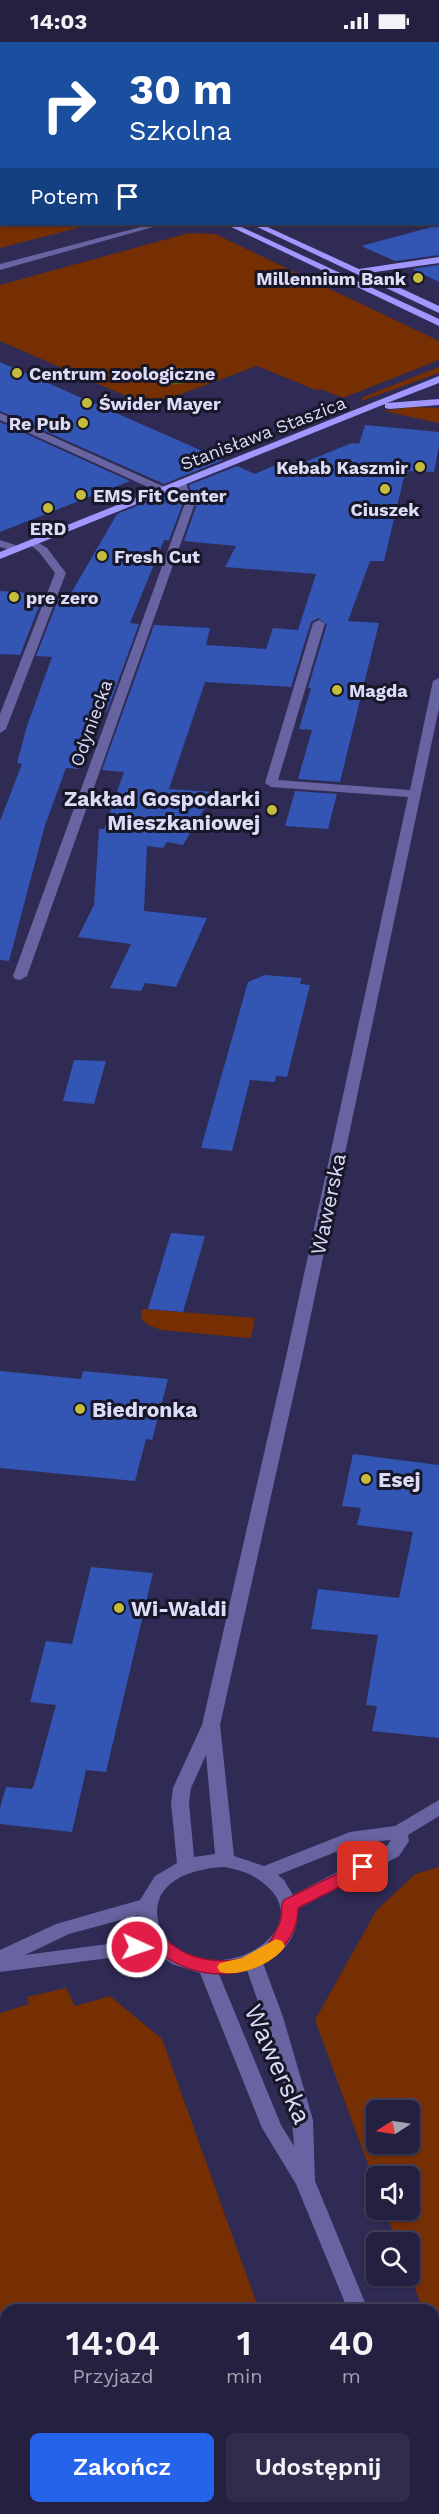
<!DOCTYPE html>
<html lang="pl">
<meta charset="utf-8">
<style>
body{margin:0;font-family:"Work Sans",sans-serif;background:#2f2d4b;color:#f1f3f6;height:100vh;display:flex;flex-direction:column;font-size:22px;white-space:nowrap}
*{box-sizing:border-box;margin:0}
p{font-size:20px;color:#a3a3b1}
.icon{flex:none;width:33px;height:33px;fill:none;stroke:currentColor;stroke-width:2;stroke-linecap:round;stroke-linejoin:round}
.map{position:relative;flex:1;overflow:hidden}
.side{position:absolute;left:0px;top:2262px;width:440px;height:210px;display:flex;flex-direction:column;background:#232040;border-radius:18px 18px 0 0;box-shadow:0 2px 4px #0004,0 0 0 2px #403e59}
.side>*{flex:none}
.guide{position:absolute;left:0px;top:0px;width:440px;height:183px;box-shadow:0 2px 4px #0004,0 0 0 2px #403e59;background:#1a4fa0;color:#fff;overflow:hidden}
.needle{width:39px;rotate:258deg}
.controls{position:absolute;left:366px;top:2058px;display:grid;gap:12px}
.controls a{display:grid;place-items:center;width:54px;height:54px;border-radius:9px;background:#232040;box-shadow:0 2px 4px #0004,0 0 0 2px #403e59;font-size:30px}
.pin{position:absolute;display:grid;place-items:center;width:51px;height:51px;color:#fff;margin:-26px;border-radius:12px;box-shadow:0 3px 9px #0006}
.me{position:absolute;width:66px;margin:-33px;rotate:93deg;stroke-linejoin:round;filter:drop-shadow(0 0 4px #0008)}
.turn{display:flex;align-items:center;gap:21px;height:126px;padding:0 30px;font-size:27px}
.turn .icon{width:78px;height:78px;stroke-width:2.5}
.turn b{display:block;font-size:42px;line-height:51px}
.then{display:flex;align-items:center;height:57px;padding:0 30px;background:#0003;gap:12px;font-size:22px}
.eta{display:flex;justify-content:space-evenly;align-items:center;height:102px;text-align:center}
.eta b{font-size:36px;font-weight:600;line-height:42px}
.cta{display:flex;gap:12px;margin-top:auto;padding:12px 30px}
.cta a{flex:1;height:69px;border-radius:9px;background:#2563eb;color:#fff;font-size:24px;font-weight:600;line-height:69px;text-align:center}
.cta a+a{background:#2f2d4b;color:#f1f3f6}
.status{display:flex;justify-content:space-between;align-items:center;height:42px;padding:0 30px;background:#232040;direction:ltr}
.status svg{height:16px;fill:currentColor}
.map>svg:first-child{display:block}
</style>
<div class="status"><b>14:03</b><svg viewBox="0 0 49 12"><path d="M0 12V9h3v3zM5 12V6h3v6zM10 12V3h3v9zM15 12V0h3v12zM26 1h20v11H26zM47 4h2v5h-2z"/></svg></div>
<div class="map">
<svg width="439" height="2472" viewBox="0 0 439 2472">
<rect width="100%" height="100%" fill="#2f2b55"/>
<path fill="#752f03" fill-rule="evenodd" d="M 0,105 L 2,182 L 93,182 L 0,206 Z
M 189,191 L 215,192 L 439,299 L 439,318 L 343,356 L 323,348 L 313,347 L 257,324 L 149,364 L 0,299 L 0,243 Z
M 439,325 L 439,331 L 361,359 L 363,355 Z
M 412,365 L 439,366 L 439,381 L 383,369 Z
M 144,1267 L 255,1276 L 251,1296 L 248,1296 L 161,1288 L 148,1283 L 141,1276 L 141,1268 Z
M 439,1825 L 439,2310 L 434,2297 L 434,2268 L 423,2268 L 410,2233 L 410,2200 L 397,2200 L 385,2168 L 410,2168 L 410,2134 L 376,2134 L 376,2144 L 315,1978 L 376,1869 L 415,1832 ZM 376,2068 L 410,2068 L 410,2102 L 376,2102 Z
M 66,1946 L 75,1964 L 110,1954 L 162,1997 L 259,2268 L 6,2268 L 6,2466 L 329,2466 L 331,2472 L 0,2472 L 0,1971 L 29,1962 L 27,1955 Z"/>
<path fill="#605b0e" d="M 175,325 L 190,327 L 197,334 C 186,345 165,345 154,335 L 158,329 Z"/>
<path fill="#3355b3" d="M 439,183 L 439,213 L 395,219 L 361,204 Z
M 439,223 L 439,240 L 412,227 Z
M 0,320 L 100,364 L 223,418 L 164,442 L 0,369 Z
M 0,380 L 130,439 L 0,490 Z
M 365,383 L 439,390 L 439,404 L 434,430 L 409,429 L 406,436 L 404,435 L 384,519 L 370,519 L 348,579 L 379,581 L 340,740 L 298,737 L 312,688 L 299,687 L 311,646 L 308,646 L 327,582 L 318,576 L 311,580 L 291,645 L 205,640 L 169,747 L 214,750 L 183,803 L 167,800 L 163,806 L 147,804 L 144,869 L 207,876 L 176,945 L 145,941 L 141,949 L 110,946 L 131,902 L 78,895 L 94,863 L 99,787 L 104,787 L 124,730 L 102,728 L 154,583 L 210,586 L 206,603 L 266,607 L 273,586 L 298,588 L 316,532 L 225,525 L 236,504 L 184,499 L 196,465 L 189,443 L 237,424 L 255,432 L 287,418 L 300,422 L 352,401 L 359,402 Z
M 176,448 L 182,464 L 169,498 L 164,498 L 130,581 L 139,582 L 106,672 L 107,659 L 78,727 L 66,726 L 45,783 L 9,919 L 0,918 L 0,779 L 22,722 L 17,721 L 27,684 L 52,615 L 36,614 L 60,553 L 70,553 L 117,472 Z
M 0,549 L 44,552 L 20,613 L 0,612 Z
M 295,749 L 337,752 L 328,787 L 285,784 Z
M 265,933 L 302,936 L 300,942 L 310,943 L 287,1035 L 276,1034 L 275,1040 L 250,1038 L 232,1109 L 201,1106 L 248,940 Z
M 74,1018 L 106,1019 L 94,1062 L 63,1059 Z
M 171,1191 L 205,1194 L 183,1270 L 148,1267 Z
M 0,1329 L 81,1337 L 83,1329 L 168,1337 L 152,1398 L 146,1397 L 135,1439 L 0,1426 Z
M 353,1412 L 439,1423 L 439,1696 L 372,1689 L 377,1664 L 366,1663 L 378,1593 L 311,1587 L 318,1547 L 399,1556 L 413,1490 L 357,1483 L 361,1466 L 342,1464 Z
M 91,1525 L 153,1531 L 106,1730 L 86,1728 L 72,1790 L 0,1782 L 0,1766 L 6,1745 L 32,1747 L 34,1743 L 56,1663 L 30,1660 L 46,1599 L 72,1602 Z"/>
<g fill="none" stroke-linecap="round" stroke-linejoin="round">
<path fill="#6864a2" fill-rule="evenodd" d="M 151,0 L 162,0 L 164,2 L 152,2 Z
M 438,104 L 439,104 L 439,110 L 438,110 Z
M 152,182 L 164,182 L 0,228 L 0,222 Z
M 0,371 L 167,446 L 168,448 L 159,450 L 0,378 Z
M 181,438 L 186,441 L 194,464 L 27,934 L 20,938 L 15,937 L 13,934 L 184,464 L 176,441 Z
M 32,497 L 47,506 L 66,531 L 6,687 L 0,691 L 0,672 L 55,531 L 39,510 L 27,500 Z
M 0,498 L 21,505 L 22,507 L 17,510 L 0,505 Z
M 319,578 L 325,581 L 278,738 L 410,748 L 433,639 L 439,636 L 439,666 L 302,1315 L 220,1683 L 234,1814 L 264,1824 L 350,1790 L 395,1784 L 439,1758 L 439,1774 L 408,1793 L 409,1799 L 399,1814 L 298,1867 C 299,1891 285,1912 263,1921 L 283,1975 L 313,2078 L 315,2139 L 368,2268 L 348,2268 L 296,2142 L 262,2086 L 200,1931 L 172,1922 L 156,1910 L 0,1930 L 0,1908 L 56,1882 L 140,1858 L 155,1834 L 177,1821 L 171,1761 L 173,1746 L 202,1683 L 286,1315 L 408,755 L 271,745 L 265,741 L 313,581 ZM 206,1713 L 215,1812 L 194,1815 L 189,1761 L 191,1746 ZM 391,1798 L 387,1804 L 293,1853 L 284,1838 L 278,1833 L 358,1801 ZM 225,1825 C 233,1827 243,1829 251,1833 C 334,1878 223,1953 170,1900 C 162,1893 158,1883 157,1872 C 156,1836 197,1826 225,1825 ZM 139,1873 L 146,1897 L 25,1913 L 69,1892 ZM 247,1928 C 265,1981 292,2048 294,2104 L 281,2083 L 219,1932 Z
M 434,2442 L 439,2444 L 439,2472 L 431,2472 L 428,2466 L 434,2466 Z"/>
<path fill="#a098fe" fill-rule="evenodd" d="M 11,0 L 22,0 L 9,2 Z
M 0,3 L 2,3 L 2,7 L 0,7 Z
M 0,70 L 2,70 L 2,76 L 0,76 Z
M 0,90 L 2,90 L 2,96 L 0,96 Z
M 225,182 L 235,182 L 439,277 L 439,284 Z
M 251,182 L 261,182 L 359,227 L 439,215 L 439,221 L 368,231 L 439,264 L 439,271 Z
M 439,334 L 439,341 L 387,361 L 439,357 L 439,363 L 389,367 L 385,366 L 385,362 L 0,517 L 0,510 Z"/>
</g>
<path fill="#e11d48" stroke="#92132f" stroke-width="1.5" d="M 363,1819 L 369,1821 L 372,1825 L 369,1830 L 298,1866 C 298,1911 250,1937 208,1931 C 189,1929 172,1920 156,1909 L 137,1912 L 131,1910 L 128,1905 L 131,1901 L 159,1895 C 170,1899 177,1908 188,1912 C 212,1922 255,1923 271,1898 C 275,1891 280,1883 281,1876 C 282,1870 280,1864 284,1858 Z"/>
<path fill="#f59e0b" d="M 276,1897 L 282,1899 L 285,1904 C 275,1921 239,1936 220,1930 L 217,1925 L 220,1921 L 242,1916 Z"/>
<g fill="#c4bc3d" stroke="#181729" stroke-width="2">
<circle cx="418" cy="236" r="6"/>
<circle cx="17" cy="331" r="6"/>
<circle cx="87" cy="361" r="6"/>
<circle cx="83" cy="381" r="6"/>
<circle cx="420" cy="425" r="6"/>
<circle cx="385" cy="447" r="6"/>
<circle cx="81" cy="453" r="6"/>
<circle cx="48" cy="466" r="6"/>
<circle cx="102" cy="514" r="6"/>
<circle cx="14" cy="555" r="6"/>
<circle cx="337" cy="648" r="6"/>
<circle cx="272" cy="768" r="6"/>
<circle cx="80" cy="1367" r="6"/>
<circle cx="366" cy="1437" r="6"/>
<circle cx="119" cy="1566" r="6"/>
</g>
<g text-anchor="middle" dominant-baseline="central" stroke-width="6" stroke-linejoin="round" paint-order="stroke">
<g font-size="18" font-weight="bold" fill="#dcdcf7" stroke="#181729" text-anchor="start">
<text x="406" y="236" text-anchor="end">Millennium Bank</text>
<text x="29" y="331">Centrum zoologiczne</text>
<text x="99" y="361">Świder Mayer</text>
<text x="71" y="381" text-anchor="end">Re Pub</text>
<text x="408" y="425" text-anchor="end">Kebab Kaszmir</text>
<text x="93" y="453">EMS Fit Center</text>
<text x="385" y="467" text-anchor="middle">Ciuszek</text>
<text x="48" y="486" text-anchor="middle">ERD</text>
<text x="114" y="514">Fresh Cut</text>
<text x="26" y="555">pre zero</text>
<text x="349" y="648">Magda</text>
</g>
<g font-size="18" fill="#dcdcf7" stroke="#181729">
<text transform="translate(263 391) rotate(-21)">Stanisława Staszica</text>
<text transform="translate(91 681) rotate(-70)">Odyniecka</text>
</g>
<g font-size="21" font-weight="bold" fill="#dcdcf7" stroke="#181729" text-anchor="start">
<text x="260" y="756" text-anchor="end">Zakład Gospodarki<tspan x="260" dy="24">Mieszkaniowej</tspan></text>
<text x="92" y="1367">Biedronka</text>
<text x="378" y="1437">Esej</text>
<text x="131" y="1566">Wi-Waldi</text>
</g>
<g font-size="21" fill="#dcdcf7" stroke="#181729">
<text transform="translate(328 1162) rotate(-78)">Wawerska</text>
</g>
<g font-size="26" fill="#dcdcf7" stroke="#181729">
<text transform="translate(278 2022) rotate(66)">Wawerska</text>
</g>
</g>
</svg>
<div class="controls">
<a><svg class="needle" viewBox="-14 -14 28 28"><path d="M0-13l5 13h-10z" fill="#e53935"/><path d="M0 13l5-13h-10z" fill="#a3a3b1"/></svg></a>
<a><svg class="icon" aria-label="sound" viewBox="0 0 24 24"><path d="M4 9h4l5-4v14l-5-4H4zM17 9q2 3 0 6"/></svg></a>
<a><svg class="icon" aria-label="search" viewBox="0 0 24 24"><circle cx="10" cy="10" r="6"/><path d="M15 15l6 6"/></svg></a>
</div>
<div class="pin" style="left:363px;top:1825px;background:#d93025"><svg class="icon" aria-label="arrive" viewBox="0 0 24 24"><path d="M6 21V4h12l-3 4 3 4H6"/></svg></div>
<svg class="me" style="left:137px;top:1905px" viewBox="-20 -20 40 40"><circle r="17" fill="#e11d48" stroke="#fff" stroke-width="3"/><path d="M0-11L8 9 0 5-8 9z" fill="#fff"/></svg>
<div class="guide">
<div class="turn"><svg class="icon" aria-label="right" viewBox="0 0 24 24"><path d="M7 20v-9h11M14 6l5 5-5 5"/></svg><div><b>30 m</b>Szkolna</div></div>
<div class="then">Potem<svg class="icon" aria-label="arrive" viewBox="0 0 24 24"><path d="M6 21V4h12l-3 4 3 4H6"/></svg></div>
</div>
<section class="side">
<div class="eta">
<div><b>14:04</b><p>Przyjazd</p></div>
<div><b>1</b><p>min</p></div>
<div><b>40</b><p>m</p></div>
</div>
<div class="cta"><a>Zakończ</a><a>Udostępnij</a></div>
</section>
</div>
